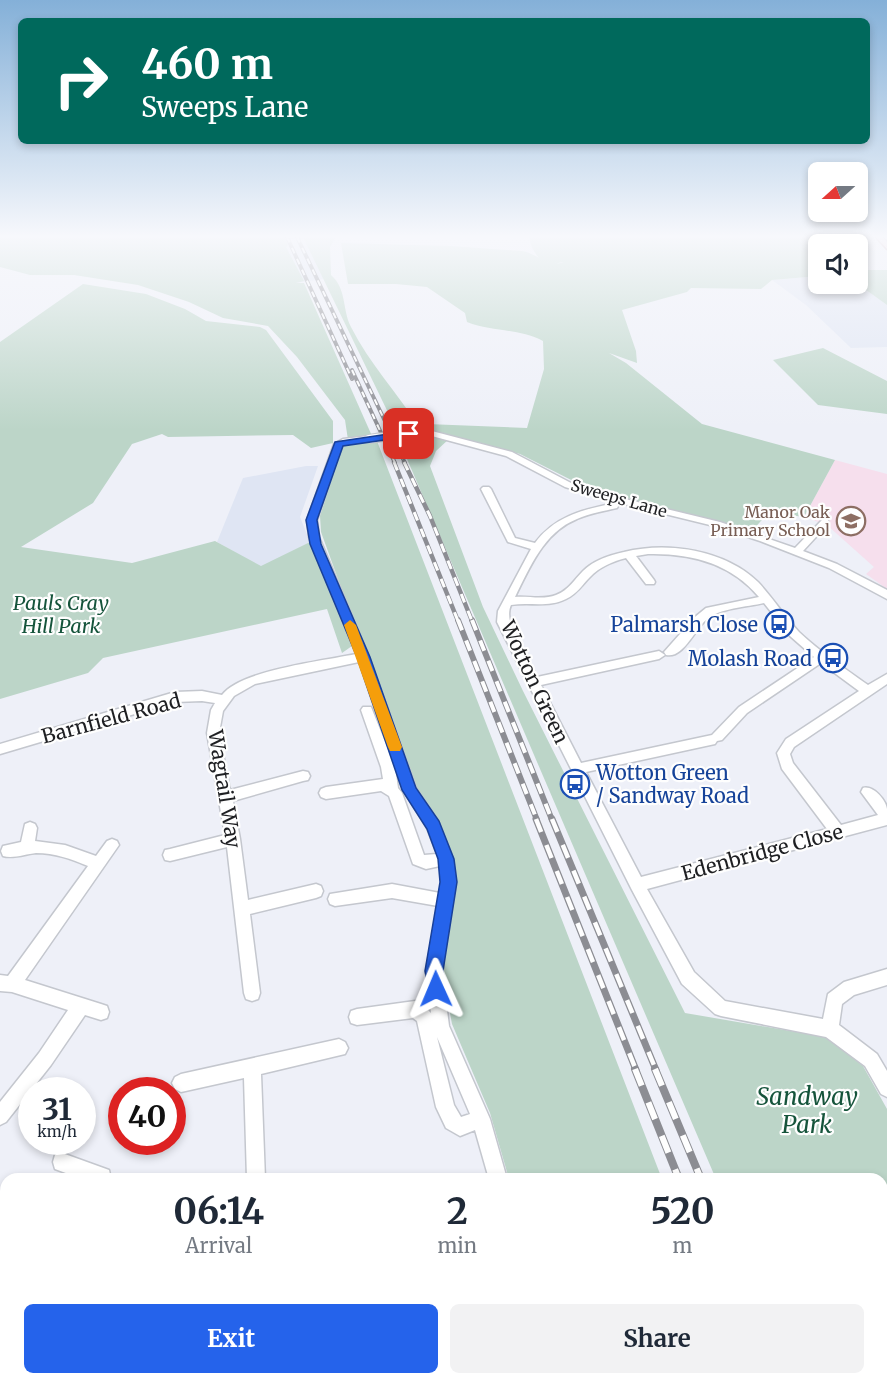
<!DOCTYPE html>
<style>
body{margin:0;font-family:Merriweather,serif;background:#f2f2f3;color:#1f2937;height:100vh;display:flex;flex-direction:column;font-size:22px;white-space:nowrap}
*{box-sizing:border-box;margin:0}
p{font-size:20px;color:#747a83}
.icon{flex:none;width:33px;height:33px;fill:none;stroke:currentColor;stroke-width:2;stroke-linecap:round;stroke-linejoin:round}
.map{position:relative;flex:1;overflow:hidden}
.sheet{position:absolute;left:0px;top:1173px;width:888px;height:212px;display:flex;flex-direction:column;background:#fff;border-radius:18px 18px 0 0;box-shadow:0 3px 9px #0003}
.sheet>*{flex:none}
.hud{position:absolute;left:18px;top:18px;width:852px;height:126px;border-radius:9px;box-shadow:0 3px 9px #0003;background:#00695c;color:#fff;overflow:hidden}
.needle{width:39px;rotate:249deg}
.controls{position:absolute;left:808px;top:162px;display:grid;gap:12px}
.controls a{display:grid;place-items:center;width:60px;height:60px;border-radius:9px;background:#fff;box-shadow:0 3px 9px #0003;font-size:30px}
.speed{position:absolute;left:18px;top:1077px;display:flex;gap:12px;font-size:30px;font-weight:700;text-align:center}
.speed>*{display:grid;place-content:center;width:78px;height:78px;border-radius:50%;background:#fff;box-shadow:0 3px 9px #0003;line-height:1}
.speed small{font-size:15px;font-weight:400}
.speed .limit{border:9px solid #d22;background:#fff;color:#111}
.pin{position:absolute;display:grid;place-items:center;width:51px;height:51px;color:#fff;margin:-26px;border-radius:12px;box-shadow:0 3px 9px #0006}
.me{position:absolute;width:66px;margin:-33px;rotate:359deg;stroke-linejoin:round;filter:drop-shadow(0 0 4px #0008)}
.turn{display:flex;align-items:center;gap:21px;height:126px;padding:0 24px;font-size:27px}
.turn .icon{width:78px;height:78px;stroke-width:2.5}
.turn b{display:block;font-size:42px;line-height:51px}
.eta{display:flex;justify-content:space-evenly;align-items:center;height:102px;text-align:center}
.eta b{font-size:36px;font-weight:700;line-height:42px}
.cta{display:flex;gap:12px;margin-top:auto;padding:12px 24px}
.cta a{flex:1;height:69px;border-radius:9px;background:#2563eb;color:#fff;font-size:24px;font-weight:700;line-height:69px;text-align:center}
.cta a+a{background:#f2f2f3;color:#1f2937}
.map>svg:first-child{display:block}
</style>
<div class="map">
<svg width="887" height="1384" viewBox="0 0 887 1384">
<rect width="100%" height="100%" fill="#eef0f8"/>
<path fill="#dfe5f3" d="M 275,237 L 320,237 L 323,279 L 296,283 L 278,263 Z
M 819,276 L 819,284 L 852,284 L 862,287 L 887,305 L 887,347 L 851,348 L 806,305 L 772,280 Z
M 306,466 L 318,466 L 300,517 L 310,542 L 261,567 L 217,542 L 243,478 Z"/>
<path fill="#f6dfed" d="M 835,460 L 887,474 L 887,589 L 866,574 L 874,567 L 827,525 L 804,517 Z"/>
<path fill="#bcd5c8" d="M 0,237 L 284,237 L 288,245 L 286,247 L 304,281 L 296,283 L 304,283 L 372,436 L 348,440 L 345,420 L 297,357 L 268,326 L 223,318 L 189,302 L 138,285 L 74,275 L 30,275 L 0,267 Z
M 303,237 L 336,237 L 330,247 L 331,275 C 347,289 342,309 351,327 C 369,363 398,394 420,428 L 397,431 Z
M 529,237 L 811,237 L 822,244 L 819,244 L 819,276 L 772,280 L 761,289 L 691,288 L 687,292 L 622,310 L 636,351 L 637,363 L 609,353 L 626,363 L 702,424 L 835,460 L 804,517 L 769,512 L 752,531 L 585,487 L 520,454 L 427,429 L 427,424 L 527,428 L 544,369 L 543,341 C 518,328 492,332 467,322 L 465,313 L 427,287 L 396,284 L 348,284 L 341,243 L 451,246 L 522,251 C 539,254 546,268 564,262 C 561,262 558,263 555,264 C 539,265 531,249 529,237 Z
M 858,270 L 887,270 L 887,305 L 862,287 L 852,284 L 858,284 Z
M 83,284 L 146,294 L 185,309 L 206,321 L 260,327 L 266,330 L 333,421 L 333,443 L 311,448 L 293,435 L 168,437 L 162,434 L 132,444 L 93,503 L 21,547 L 132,563 L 215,541 L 261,566 L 310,542 L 352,646 L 342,653 L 327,609 L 103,658 L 88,673 L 0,699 L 0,342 Z
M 823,348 L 887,381 L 887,414 L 818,405 L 773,360 Z
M 429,434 L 449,439 L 436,451 L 430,466 L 483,607 L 523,691 L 685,1013 L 826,1037 L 863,1066 L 887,1109 L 887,1384 L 804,1384 L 801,1379 L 882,1378 L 882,1179 L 716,1179 L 398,438 Z
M 377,441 L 662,1179 L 509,1179 L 490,1113 L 452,1024 L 441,965 L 454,896 L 453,867 L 414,789 L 321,532 L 320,516 L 342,446 Z
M 737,1378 L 739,1384 L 554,1384 L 553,1379 Z"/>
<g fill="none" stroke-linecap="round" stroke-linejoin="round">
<path stroke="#8ea9c1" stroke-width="2" d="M 829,237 L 829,242"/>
<g stroke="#c4c7ce" stroke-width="3">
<path id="minor" d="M 428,430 L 512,452 L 571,483 L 621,498 L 720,522 L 795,548 L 822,520 L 828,520 L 828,524 L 803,551 L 837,564 L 887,590 L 887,599 L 829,568 L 760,541 L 714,526 L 620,503 L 617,508 C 604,511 590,513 577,519 C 544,532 530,567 515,597 C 529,596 544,600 556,595 C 569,590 574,580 583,571 C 594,560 610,555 624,552 C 668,541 725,550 758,582 C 773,598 784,616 799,632 C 820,652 844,668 868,685 L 887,674 L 887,684 L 794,747 L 790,754 L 793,763 L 841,825 L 878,815 L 861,792 L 863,788 C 873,785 886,800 887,809 C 887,814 887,820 887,825 L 647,889 L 694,972 L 725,1001 L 823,1019 L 828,994 L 844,982 L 887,969 L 887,985 L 854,995 L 842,1004 L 839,1025 L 877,1054 L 887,1071 L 887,1097 L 881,1094 L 865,1066 L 826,1037 L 721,1016 L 715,1014 L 682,984 L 632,890 L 497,622 L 498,611 L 531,549 L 508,542 L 481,489 L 483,487 L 489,487 L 491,489 L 515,538 L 535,543 C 554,517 581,510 611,504 L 612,501 L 565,487 L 506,456 L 428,435 L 409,435 L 405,433 L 409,431 ZM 648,554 C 690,553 731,563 759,597 L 706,608 L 695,617 L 664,652 L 666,655 C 683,659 695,629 706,620 C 719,608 747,607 764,603 L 790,636 L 814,657 L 739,707 L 712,735 L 581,763 L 541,685 L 659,659 L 665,655 L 659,651 L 537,677 C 528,659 502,624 511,605 C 530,602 548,608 566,599 C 577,594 582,585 590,577 C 599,567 614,561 626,558 L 646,584 L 654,584 L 655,582 L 654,580 L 636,556 ZM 821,663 L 859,691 L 786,739 L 777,753 L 782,769 L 827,829 L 641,877 L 586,772 L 715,744 L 717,741 L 722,740 L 747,713 Z
M 369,436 L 372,437 L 372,441 L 345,444 L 341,447 L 317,520 L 319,537 L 369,657 L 416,788 L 438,821 L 453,859 L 456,883 L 442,971 L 449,1026 L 490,1119 L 507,1179 L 489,1179 L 475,1130 L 460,1136 L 446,1128 L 436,1107 L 417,1021 L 413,1018 L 357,1025 L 351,1023 L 349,1017 L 351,1011 L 357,1009 L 415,1001 L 421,1003 L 431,1013 L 426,971 L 438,906 L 392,898 L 335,906 L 330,904 L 328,899 L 330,894 L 392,884 L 440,893 L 442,883 L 440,866 L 426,869 L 413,864 L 389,796 L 381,791 L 326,799 L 321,797 L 319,793 L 321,789 L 326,787 L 383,779 L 381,767 L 361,710 L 363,707 L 371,707 L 395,767 L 398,788 L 402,793 L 424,855 L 437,854 L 427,828 L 403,790 L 359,662 L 255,684 L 234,696 L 223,711 L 219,733 L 230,790 L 303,771 L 308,772 L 310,776 L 308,780 L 303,781 L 233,801 L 240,839 L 248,900 L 316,884 L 321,886 L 323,891 L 321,896 L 316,898 L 250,914 L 260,993 L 258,999 L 252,1001 L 246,999 L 244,993 L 227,847 L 170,861 L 165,860 L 163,855 L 165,850 L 170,849 L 225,835 L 207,733 L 211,710 L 215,703 L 202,701 L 175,702 L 0,754 L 0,744 L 175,692 L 202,691 L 222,695 C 241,670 323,661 356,654 L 309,537 L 307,520 L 334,444 L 343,439 ZM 437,1037 L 470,1114 L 461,1117 L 454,1105 Z
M 30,822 L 35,824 L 37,828 L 35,841 L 65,845 L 96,856 L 107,841 L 112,839 L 117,841 L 119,845 L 25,980 L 101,1004 L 107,1006 L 109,1012 L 107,1018 L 101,1020 L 85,1015 L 51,1065 L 6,1122 L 0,1125 L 0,1102 L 39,1053 L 68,1010 L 12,992 L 0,991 L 0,975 L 8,976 L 88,866 C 71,859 55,853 36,853 C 26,854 13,859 3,856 L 1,851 L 3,846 L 21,842 L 25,824 Z
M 339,1039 L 345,1042 L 348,1048 L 345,1054 L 261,1074 L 265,1179 L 247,1179 L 244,1078 L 181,1092 L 175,1089 L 172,1083 L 175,1077 L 181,1074 Z
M 62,1153 L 109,1170 L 111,1179 L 82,1179 L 55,1169 L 53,1162 L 55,1155 Z
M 6,1293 L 6,1322 L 0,1324 L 0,1295 Z
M 254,1378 L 276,1378 L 276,1384 L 254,1384 Z
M 529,1378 L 551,1378 L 553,1384 L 531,1384 Z"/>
</g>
<g stroke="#ad7a7e" stroke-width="3">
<path id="major" d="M 876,237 L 882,237 L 887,242 L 887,249 Z"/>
</g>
<use href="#minor" fill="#fff" fill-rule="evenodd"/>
<use href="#major" fill="#fccdd0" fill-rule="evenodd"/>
<g stroke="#8c8d93" stroke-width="4">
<path id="rail-far4" d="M 287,237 L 352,379
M 297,237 L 405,463
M 352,370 L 395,463"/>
</g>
<g stroke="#8c8d93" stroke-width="4.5">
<path id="rail-far3" d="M 394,462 L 458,621
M 404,462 L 430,516 L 472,621"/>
</g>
<g stroke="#8c8d93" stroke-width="6">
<path id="rail-far2" d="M 458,620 L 537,820
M 472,620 L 552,820"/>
</g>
<g stroke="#8c8d93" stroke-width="7">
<path id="rail-far1" d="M 536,819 L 636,1070
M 552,819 L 656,1070"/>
</g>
<g stroke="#8c8d93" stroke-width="8">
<path id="rail" d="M 635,1069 L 679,1179
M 655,1069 L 701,1179
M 748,1378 L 750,1384
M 759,1378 L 761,1384
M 774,1378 L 776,1384
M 784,1378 L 787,1384"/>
</g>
<use href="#rail-far4" stroke="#fefefe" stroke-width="2" stroke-dasharray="6" stroke-linecap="butt"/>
<use href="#rail-far3" stroke="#fefefe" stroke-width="3" stroke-dasharray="9" stroke-linecap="butt"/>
<use href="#rail-far2" stroke="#fefefe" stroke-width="4" stroke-dasharray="11" stroke-linecap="butt"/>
<use href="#rail-far1" stroke="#fefefe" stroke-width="4.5" stroke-dasharray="14" stroke-linecap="butt"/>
<use href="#rail" stroke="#fefefe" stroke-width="6" stroke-dasharray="18" stroke-linecap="butt"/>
<g stroke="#c4c7ce" stroke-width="10" stroke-linecap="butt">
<path id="minor-bridge" d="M 369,439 L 409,433"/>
</g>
<use href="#minor-bridge" stroke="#fff" stroke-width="8"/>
</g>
<linearGradient id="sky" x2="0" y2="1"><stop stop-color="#84b0d8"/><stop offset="0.55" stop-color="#f7f8fc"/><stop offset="1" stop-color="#f7f8fc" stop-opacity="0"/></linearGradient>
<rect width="887" height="430" fill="url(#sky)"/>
<path fill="#2563eb" stroke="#184099" stroke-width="1.5" d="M 409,431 L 412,431 L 412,436 L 343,446 L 317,520 L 321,544 L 370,657 L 416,788 L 439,821 L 454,859 L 457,882 L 443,971 L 446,989 L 443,996 L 436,998 L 430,996 L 425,971 L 440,882 L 438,859 L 427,829 L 402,790 L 357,657 L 310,544 L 306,520 L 335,442 Z"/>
<path fill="#f59e0b" d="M 350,620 L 356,625 L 402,747 L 400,751 L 390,751 L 388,747 L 344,625 Z"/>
<defs>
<g id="school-ring" transform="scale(1.5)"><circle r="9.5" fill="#fefefe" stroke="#8d6e63" stroke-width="1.5"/><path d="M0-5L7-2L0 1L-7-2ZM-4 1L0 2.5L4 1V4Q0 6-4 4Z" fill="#8d6e63"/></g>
<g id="bus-ring" transform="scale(1.5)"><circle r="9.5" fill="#fefefe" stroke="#1a4fb4" stroke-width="1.5"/><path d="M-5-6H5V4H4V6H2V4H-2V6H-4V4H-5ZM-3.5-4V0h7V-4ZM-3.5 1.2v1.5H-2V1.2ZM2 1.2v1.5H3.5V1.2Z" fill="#1a4fb4"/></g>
</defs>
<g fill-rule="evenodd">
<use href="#school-ring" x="851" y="521"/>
<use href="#bus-ring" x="779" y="624"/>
<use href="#bus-ring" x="833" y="658"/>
<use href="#bus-ring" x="575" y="784"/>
</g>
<g text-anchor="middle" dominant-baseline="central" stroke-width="4.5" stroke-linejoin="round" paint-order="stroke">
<g font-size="16" fill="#1e1f22" stroke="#fefefe">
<text transform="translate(619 498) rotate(16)">Sweeps Lane</text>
</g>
<g font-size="16" fill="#785e54" stroke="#fefefe" text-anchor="end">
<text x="830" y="512">Manor Oak<tspan x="830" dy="18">Primary School</tspan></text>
</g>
<g font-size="20" font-style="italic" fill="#15543b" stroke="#fefefe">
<text x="61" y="602">Pauls Cray<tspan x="61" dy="23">Hill Park</tspan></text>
</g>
<g font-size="20" fill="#164399" stroke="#fefefe" text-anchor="end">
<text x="758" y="624">Palmarsh Close</text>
<text x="812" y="658">Molash Road</text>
<text x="596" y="772" text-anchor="start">Wotton Green<tspan x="596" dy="23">/ Sandway Road</tspan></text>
</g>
<g font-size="20" fill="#1e1f22" stroke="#fefefe">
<text transform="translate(535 682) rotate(65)">Wotton Green</text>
<text transform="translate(111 718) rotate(-15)">Barnfield Road</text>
<text transform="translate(225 789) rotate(81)">Wagtail Way</text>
<text transform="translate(762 852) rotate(-15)">Edenbridge Close</text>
</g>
<g font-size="24" font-style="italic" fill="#15543b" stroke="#fefefe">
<text x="807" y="1096">Sandway<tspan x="807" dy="28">Park</tspan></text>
</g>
</g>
</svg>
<div class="controls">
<a><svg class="needle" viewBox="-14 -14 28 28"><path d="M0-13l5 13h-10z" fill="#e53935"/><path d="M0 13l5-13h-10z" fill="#747a83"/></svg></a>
<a><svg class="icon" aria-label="sound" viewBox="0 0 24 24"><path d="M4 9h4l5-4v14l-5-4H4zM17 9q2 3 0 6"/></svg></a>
</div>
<div class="speed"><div>31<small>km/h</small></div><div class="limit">40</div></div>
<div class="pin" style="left:409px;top:434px;background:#d93025"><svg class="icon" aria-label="arrive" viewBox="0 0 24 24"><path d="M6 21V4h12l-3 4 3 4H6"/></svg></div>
<svg class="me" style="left:436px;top:989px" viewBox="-20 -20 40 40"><path d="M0-17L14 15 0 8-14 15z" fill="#2563eb" stroke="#fff" stroke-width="4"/></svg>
<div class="hud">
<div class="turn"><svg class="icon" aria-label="right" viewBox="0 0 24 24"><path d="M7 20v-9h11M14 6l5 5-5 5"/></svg><div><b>460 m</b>Sweeps Lane</div></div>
</div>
<section class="sheet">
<div class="eta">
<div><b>06:14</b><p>Arrival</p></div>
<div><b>2</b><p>min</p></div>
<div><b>520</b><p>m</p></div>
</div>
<div class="cta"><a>Exit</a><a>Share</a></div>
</section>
</div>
